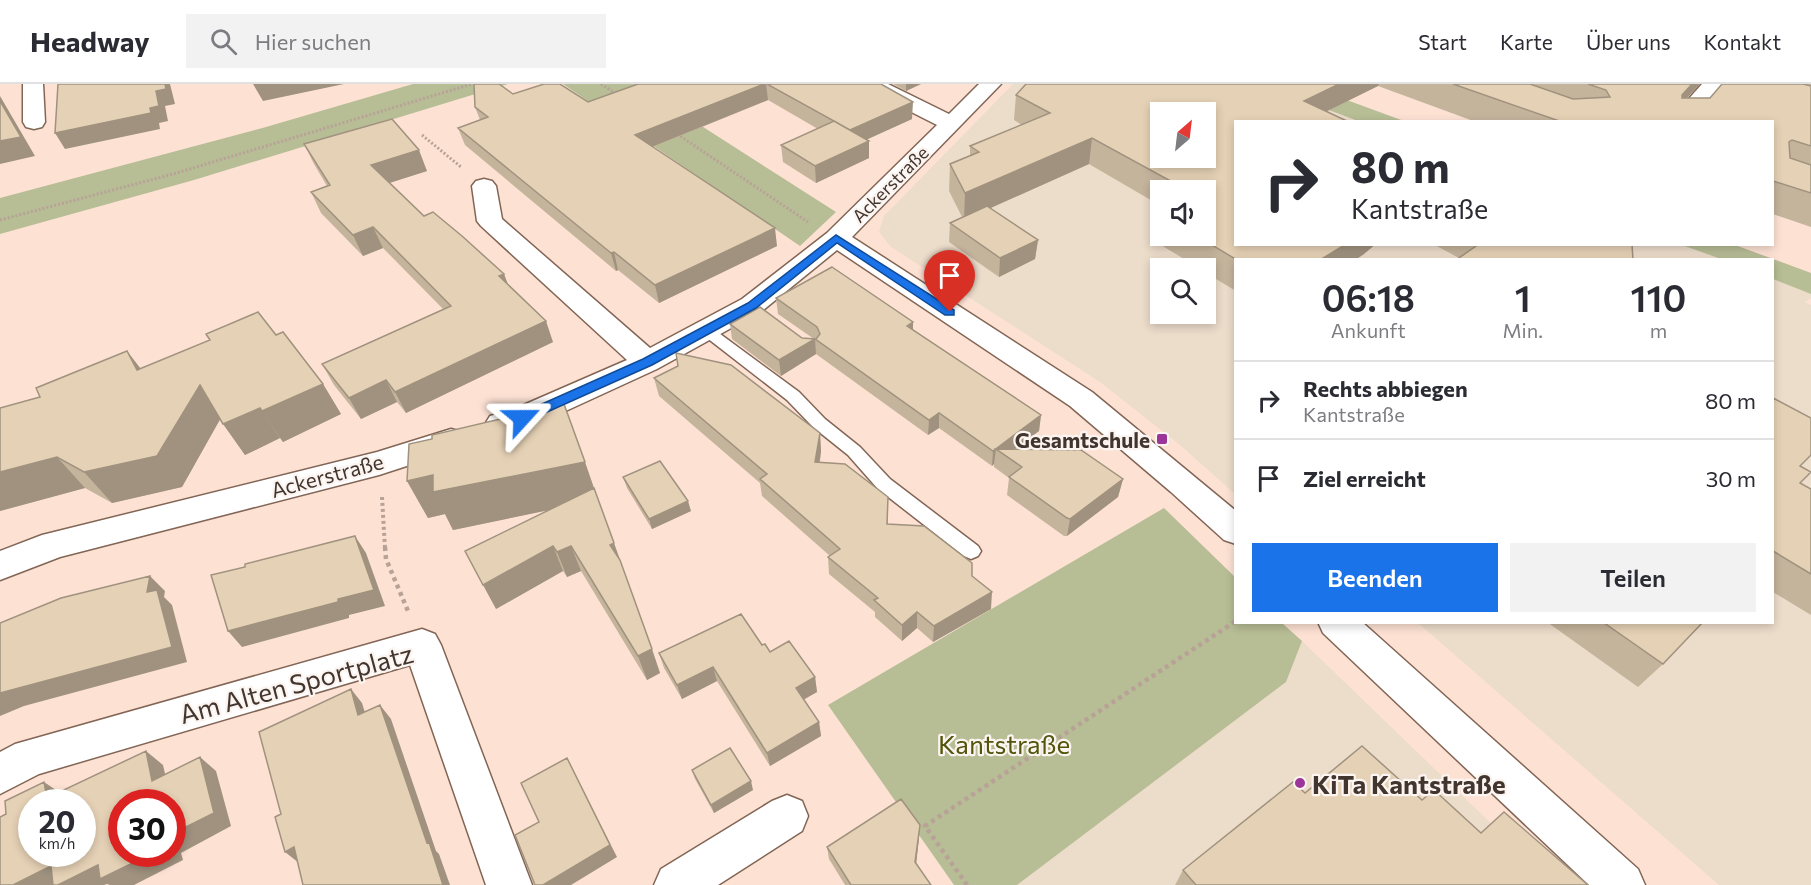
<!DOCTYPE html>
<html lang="de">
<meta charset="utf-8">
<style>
body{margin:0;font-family:Commissioner,sans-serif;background:#f2f2f3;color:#2b2b33;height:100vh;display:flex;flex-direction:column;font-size:22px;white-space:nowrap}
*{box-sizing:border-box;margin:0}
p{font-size:20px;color:#7c7c81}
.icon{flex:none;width:33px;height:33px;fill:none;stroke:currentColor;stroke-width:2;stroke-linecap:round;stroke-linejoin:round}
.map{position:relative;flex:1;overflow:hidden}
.panel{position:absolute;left:1234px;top:174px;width:540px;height:366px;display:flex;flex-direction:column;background:#fff;border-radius:0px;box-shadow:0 3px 9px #0003}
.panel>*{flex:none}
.top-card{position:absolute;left:1234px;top:36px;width:540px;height:126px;border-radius:0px;box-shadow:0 3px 9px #0003;background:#fff;color:#2b2b33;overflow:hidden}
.needle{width:39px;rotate:28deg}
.fabs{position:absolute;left:1150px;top:18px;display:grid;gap:12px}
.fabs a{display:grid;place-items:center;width:66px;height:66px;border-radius:0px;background:#fff;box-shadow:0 3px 9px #0003;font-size:30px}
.speed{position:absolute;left:18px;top:705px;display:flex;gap:12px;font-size:30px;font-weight:700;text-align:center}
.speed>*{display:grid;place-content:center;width:78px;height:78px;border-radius:50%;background:#fff;box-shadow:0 3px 9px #0003;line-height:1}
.speed small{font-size:15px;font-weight:400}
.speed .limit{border:9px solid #d22;background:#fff;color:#111}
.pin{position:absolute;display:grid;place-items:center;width:51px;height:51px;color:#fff;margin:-62px -26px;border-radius:50% 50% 50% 0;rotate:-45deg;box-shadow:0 0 6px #0007}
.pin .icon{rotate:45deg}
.me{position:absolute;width:66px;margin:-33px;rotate:66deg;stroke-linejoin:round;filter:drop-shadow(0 0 4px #0008)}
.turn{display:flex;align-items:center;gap:21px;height:126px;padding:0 18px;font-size:27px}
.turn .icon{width:78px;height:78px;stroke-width:2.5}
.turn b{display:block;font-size:42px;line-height:51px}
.eta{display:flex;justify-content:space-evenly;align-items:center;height:102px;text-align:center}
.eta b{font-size:36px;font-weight:600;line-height:42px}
.action{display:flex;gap:12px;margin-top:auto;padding:12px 18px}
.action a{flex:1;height:69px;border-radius:0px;background:#1a73e8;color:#fff;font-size:24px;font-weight:600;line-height:69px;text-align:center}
.action a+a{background:#f2f2f3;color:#2b2b33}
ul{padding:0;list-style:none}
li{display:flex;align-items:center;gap:18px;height:78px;padding:0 18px;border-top:2px solid #e1e1e2}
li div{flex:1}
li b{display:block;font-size:22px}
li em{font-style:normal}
header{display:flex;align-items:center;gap:36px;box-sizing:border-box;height:84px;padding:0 30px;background:#fff;border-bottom:2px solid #e1e1e2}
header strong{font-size:28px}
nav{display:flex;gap:33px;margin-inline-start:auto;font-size:21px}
.search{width:420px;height:54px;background:#f2f2f3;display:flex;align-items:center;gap:15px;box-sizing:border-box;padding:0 21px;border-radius:0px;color:#7c7c81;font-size:22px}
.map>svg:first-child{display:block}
</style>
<header>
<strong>Headway</strong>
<div class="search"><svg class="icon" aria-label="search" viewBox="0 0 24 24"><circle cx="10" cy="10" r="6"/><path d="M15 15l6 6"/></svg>Hier suchen</div>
<nav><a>Start</a><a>Karte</a><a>Über uns</a><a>Kontakt</a></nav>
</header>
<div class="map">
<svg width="1811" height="801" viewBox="0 0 1811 801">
<rect width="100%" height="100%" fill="#fde2d4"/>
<path fill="#ecdcca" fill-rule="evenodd" d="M 1013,0 L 1259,0 L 1358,37 L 1236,38 L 1236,160 L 1682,160 L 1721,175 L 1236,176 L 1236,411 L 1180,361 L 1100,298 L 891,163 L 879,148 L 884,132 ZM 1161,28 L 1206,28 L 1206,74 L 1161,74 ZM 1161,106 L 1206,106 L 1206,152 L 1161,152 ZM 1161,184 L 1206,184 L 1206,230 L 1161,230 Z
M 1773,195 L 1811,210 L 1811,214 L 1805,218 L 1811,221 L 1811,801 L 1719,801 L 1418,539 L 1773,538 Z
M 1302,557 L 1555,801 L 1017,801 L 1286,598 Z"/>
<path fill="#b7bd95" d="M 413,0 L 508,0 L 194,96 L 0,150 L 0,114 L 266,43 Z
M 563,0 L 636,0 L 836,128 L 800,162 Z
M 1259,0 L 1303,0 L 1404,37 L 1358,37 Z
M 1682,161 L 1735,161 L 1811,189 L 1811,210 L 1773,195 L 1773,176 L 1721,175 Z
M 1164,424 L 1236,494 L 1236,538 L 1282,539 L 1302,557 L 1286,598 L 1017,801 L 954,801 L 828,621 Z"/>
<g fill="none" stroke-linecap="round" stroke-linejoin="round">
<g stroke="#826555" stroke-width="3">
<path id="lane" d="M 707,242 L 712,244 L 799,308 L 825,335 L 860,363 L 890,395 L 978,462 L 981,467 L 978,472 L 971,475 L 964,472 L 878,405 L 848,371 L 813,343 L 787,316 L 702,250 L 699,247 Z"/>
</g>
<g stroke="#826555" stroke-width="3">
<path id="street" d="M 23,0 L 43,0 L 45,38 L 42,43 L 34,45 L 26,43 L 23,38 Z
M 861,0 L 888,0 L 949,30 L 979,0 L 1001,0 L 852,153 L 1092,308 L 1236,427 L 1236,460 L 1224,456 L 1171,408 L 1070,322 L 837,166 L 762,227 L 657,285 L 533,342 L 501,351 L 490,348 L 485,340 L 490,332 L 512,326 L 627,276 L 481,142 L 477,137 L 472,102 L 476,97 L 484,95 L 492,97 L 496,102 L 502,135 L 650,264 L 742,215 L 827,149 L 937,41 L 864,4 Z
M 1702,0 L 1724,0 L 1692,38 L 1668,38 Z
M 451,345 L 462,348 L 467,356 L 462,364 L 379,391 L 60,473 L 0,496 L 0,467 L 42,451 L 377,368 Z
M 1318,538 L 1362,538 L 1638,785 L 1645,801 L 1589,801 L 1323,549 Z
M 422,545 L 435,550 L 441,561 L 532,801 L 486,801 L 410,581 L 39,690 L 0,710 L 0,668 L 15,660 Z
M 787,711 L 802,717 L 808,732 L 802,747 L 718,801 L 654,801 L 661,785 L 772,717 Z"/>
</g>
<path stroke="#b8a297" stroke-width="3" stroke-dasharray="2 2" stroke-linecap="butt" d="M 601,0 L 618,11
M 677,50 L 808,138
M 422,51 L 461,83
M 0,136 L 173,90 L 472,0"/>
<path stroke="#b8a297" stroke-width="4" stroke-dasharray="3 3" stroke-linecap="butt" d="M 382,413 L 385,464"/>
<path stroke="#b8a297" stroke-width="4.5" stroke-dasharray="4 4" stroke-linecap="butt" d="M 385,463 L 386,475 L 408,527
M 967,801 L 925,742 L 1236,537"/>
<use href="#lane" fill="#fff" fill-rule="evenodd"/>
<use href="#street" fill="#fff" fill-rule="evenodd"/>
</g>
<path fill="#c5b49c" d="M 638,0 L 881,0 L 912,35 L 866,56 L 869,57 L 869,74 L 816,99 L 783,78 L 781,61 L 818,45 L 768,16 L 653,63 L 777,162 L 659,219 L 618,186 L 616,187 L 465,61 L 458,44 L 480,36 L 475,23 L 513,10 L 588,18 Z
M 893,0 L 921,0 L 906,7 Z
M 1026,0 L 1700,0 L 1687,14 L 1710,14 L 1722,0 L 1811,0 L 1811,143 L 1773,130 L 1773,38 L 1476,38 L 1378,2 L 1327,27 L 1364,170 L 1355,176 L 1236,176 L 1236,207 L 1206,189 L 1206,184 L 1199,184 L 1156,158 L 1161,135 L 1161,152 L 1206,152 L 1206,106 L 1161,106 L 1161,122 L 1089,80 L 990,124 L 1038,156 L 1035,175 L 999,193 L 949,158 L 950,139 L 962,133 L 949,107 L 950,80 L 970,72 L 970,62 L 1022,41 L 1014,36 L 1016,11 Z
M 304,60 L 427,87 L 389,99 L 424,132 L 504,190 L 508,201 L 553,258 L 406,329 L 397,318 L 361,335 L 334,301 L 322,280 L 443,225 L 383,164 L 363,172 L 321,129 L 311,108 L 327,102 L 314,80 Z
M 1433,160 L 1632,160 L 1459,174 Z
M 776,214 L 913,238 L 913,245 L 1041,331 L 1039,347 L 1014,366 L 1123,395 L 1118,413 L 1067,452 L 1064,452 L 1007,411 L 1009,394 L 994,383 L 994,380 L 992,382 L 939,344 L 928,351 L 816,270 L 781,292 L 732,255 L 730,240 L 802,254 L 814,255 L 778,230 Z
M 276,251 L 323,300 L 341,330 L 283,358 L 280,354 L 245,371 L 220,335 L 182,403 L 112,419 L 85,404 L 0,427 L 0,324 L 40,313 L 127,267 L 140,285 Z
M 654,294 L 820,349 L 821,367 L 820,378 L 888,430 L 888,440 L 972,492 L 991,525 L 933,558 L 917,544 L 902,557 L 875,533 L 875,528 L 829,490 L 828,473 L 830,472 L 762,412 L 760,399 L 659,312 Z
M 1773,314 L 1800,382 L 1800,399 L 1811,405 L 1811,531 L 1773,508 Z
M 564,320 L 660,589 L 647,596 L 581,487 L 567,493 L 563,487 L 496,525 L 548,426 L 453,446 L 445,430 L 428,434 L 407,397 Z
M 623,393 L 691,427 L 652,445 L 627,404 Z
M 1547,538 L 1703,538 L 1663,580 L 1638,603 Z
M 762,561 L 770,568 L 815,593 L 817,608 L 803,615 L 819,638 L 821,652 L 770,682 L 717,597 L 682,615 L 664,584 L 659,569 Z
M 692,686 L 753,706 L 714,729 L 695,695 Z
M 1305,709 L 1422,716 L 1481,749 L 1588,801 L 1175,801 L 1183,786 Z
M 919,754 L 916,780 L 931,801 L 845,801 L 829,775 L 827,763 Z"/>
<path fill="#a0927f" d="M 165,0 L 170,0 L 175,20 L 165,22 L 168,37 L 159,39 L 160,45 L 65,65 L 55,49 L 150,24 L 156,7 Z
M 253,0 L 344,0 L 263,17 Z
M 764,0 L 766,0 L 768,16 L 639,68 L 635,51 Z
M 906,0 L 921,0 L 906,7 Z
M 1339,0 L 1379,0 L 1378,2 L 1305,38 L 1304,17 Z
M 1692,0 L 1700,0 L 1666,36 L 1682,11 Z
M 0,12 L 35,72 L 0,80 Z
M 913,18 L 912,35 L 850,63 L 850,46 Z
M 1092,54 L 1089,80 L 964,136 L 965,109 Z
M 869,57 L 869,74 L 816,99 L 815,82 Z
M 419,66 L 427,87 L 380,102 L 371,81 Z
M 373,143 L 383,164 L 363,172 L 353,151 Z
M 775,144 L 777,162 L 659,219 L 655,201 Z
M 1038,156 L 1035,175 L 999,193 L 1000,174 Z
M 1346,160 L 1376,160 L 1364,170 L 1355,176 L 1320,176 Z
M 614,168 L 618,186 L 616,187 L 611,169 Z
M 504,190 L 512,211 L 499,192 Z
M 546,237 L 553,258 L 406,329 L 395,308 Z
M 913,238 L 913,253 L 907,242 Z
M 815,255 L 816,270 L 781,292 L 779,276 Z
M 127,267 L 151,298 L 137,286 Z
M 386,296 L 397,318 L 361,335 L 349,314 Z
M 323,300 L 341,330 L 283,358 L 262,327 Z
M 200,301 L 222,332 L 182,403 L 112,419 L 84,388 Z
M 260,324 L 280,354 L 245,371 L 223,340 Z
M 939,329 L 939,344 L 928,351 L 929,336 Z
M 1041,331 L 1039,347 L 1005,372 L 996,365 L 994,380 L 992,382 L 993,367 Z
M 820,349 L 821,367 L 817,395 L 815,378 Z
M 57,373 L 85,404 L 0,427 L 0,388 Z
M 585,378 L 598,416 L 453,446 L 445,430 L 428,434 L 407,397 L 433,391 Z
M 1123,395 L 1118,413 L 1067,452 L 1070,435 Z
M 688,417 L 691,427 L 652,445 L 649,435 Z
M 355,452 L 366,469 L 385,522 L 349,531 L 349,534 L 242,563 L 228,547 L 338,515 Z
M 614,459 L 623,484 L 610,461 Z
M 553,462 L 563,487 L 496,525 L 483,501 Z
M 571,462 L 581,487 L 567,493 L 557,468 Z
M 150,492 L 165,507 L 164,513 L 172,521 L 187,578 L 24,622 L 0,632 L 0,609 L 147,508 Z
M 992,508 L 991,525 L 933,558 L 934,542 Z
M 917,528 L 917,544 L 902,557 L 902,541 Z
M 652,565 L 660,589 L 647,596 L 638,572 Z
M 713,583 L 717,597 L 682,615 L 677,601 Z
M 815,593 L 817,608 L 798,619 L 796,604 Z
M 351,605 L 362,619 L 370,645 L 358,631 Z
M 380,621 L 391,635 L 436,767 L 439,770 L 450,801 L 443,801 L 427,759 Z
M 819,638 L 821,652 L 770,682 L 767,669 Z
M 146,667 L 163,681 L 170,711 L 152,697 Z
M 200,673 L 216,687 L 231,742 L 181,769 L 183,776 L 134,801 L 110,801 L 107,800 L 104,801 L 13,801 L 51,782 L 98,781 L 151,770 L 172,770 L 172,750 Z
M 567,674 L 617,773 L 571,801 L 543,801 Z
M 751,697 L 753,706 L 714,729 L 711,721 Z
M 44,698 L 65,712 L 47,714 Z
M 920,741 L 919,754 L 915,790 L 915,778 Z
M 294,763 L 299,779 L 285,768 Z"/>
<path fill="#e5d1b5" stroke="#a0927f" stroke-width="1.5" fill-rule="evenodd" d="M 58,0 L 165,0 L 166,5 L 156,7 L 159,22 L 150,24 L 151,29 L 55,49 Z
M 474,0 L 499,0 L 513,10 L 544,0 L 560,0 L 588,18 L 638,0 L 764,0 L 635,51 L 775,144 L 655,201 L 614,168 L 611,169 L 458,44 L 488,33 L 475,23 Z
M 767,0 L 881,0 L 913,18 L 850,46 Z
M 1026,0 L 1339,0 L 1304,17 L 1349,38 L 1236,38 L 1236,160 L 1346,160 L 1320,176 L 1237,176 L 1197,152 L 1206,152 L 1206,106 L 1187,106 L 1092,54 L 965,109 L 950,80 L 979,68 L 970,62 L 1050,29 L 1016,11 ZM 1161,28 L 1206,28 L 1206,74 L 1161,74 Z
M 1453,0 L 1530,0 L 1573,15 L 1610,13 L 1606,6 L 1588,0 L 1692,0 L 1682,11 L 1682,14 L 1710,14 L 1722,0 L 1803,0 L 1811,2 L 1811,62 L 1792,56 L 1789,58 L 1790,74 L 1811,81 L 1811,109 L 1773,97 L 1773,38 L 1562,38 Z
M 0,17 L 21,53 L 0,57 Z
M 392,35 L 419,66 L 371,81 L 424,132 L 433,128 L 462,152 L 504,190 L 499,192 L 546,237 L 395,308 L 386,296 L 349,314 L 322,280 L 451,222 L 373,143 L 353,151 L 311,108 L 330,101 L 304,60 Z
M 834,37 L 869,57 L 815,82 L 781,61 Z
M 987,122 L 1038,156 L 1000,174 L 950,139 Z
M 1479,160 L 1632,160 L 1633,176 L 1456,176 Z
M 832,183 L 913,238 L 907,242 L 1041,331 L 993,367 L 939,329 L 929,336 L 815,255 L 779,276 L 730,240 L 760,223 L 802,254 L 816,255 L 820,250 L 817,243 L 776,214 Z
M 258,228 L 276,251 L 283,248 L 323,300 L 262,327 L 260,324 L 223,340 L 200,301 L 157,372 L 84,388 L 57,373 L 0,388 L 0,324 L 40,313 L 36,304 L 127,267 L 137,286 L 210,256 L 206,250 Z
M 676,269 L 731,281 L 820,349 L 815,378 L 845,380 L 888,413 L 887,440 L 924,442 L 972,479 L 972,492 L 992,508 L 934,542 L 917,528 L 902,541 L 874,516 L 878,514 L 828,473 L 840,465 L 760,395 L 767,390 L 654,294 L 678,282 Z
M 1773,314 L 1811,334 L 1811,371 L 1800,382 L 1811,388 L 1800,399 L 1811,405 L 1811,490 L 1773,467 Z
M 564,320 L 585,378 L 433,408 L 433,391 L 407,397 L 409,360 L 432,355 L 432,351 Z
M 996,365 L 1081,366 L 1123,395 L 1070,435 L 1067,434 L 1009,393 L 1022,383 Z
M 660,377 L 688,417 L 649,435 L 623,393 Z
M 594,404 L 614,459 L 610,461 L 620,476 L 652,565 L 638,572 L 571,462 L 557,468 L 553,462 L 483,501 L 465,467 Z
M 355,452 L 374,506 L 338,515 L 338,518 L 228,547 L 211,491 L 245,483 L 245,480 Z
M 150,492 L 147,508 L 157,506 L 172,563 L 0,609 L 0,539 L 61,514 Z
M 741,530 L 762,561 L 765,560 L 770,568 L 789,557 L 815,593 L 796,604 L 819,638 L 767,669 L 713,583 L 677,601 L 659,569 Z
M 1603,538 L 1703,538 L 1663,580 Z
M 351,605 L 358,631 L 380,621 L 427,759 L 429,758 L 443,801 L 303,801 L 294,763 L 285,768 L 275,733 L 281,730 L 259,648 Z
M 1362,662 L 1422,716 L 1434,706 L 1481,749 L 1504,728 L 1588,801 L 1196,801 L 1183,786 L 1293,698 L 1305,709 Z
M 730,664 L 751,697 L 711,721 L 692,686 Z
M 146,667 L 152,697 L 200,673 L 214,729 L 172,750 L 172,718 L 122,718 L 122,770 L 151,770 L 100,795 L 98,781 L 58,801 L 53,801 L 51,782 L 13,801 L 0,801 L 0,733 L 6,730 L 5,717 L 44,698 L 47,714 ZM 32,718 L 82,718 L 82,770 L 32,770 Z
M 567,674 L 610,761 L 543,801 L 535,801 L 515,751 L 539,738 L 521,699 Z
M 901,715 L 920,741 L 915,778 L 931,801 L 851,801 L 827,763 Z"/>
<path fill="#1a73e8" stroke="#114b97" stroke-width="1.5" d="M 836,151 L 954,226 L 954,231 L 945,231 L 837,159 L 756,224 L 652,281 L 527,337 L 522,338 L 516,334 L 517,331 L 643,275 L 748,219 Z"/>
<g fill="#9b3599" stroke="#fbf4f0" stroke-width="2">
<rect x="1156" y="349" width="12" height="12" rx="3"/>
<circle cx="1300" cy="699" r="6"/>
</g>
<g text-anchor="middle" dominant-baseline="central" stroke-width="4.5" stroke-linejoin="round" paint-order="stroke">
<g font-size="18" fill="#42352e" stroke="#fbf4f0">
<text transform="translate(890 100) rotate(-45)">Ackerstraße</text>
</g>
<g font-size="21" font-weight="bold" fill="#42352e" stroke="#fbf4f0" text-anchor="end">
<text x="1150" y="355">Gesamtschule</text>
</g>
<g font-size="21" fill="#42352e" stroke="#fbf4f0">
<text transform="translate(327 391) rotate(-15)">Ackerstraße</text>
</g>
<g font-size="26" fill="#42352e" stroke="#fbf4f0">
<text transform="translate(296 599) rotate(-15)">Am Alten Sportplatz</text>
</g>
<g font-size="26" fill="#50560b" stroke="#fbf4f0">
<text x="1004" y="659">Kantstraße</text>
</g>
<g font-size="26" font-weight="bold" fill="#42352e" stroke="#fbf4f0" text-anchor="start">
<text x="1312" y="699">KiTa Kantstraße</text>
</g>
</g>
</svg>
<div class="fabs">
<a><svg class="needle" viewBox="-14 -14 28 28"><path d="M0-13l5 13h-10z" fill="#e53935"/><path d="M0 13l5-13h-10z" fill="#7c7c81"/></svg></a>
<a><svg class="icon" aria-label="sound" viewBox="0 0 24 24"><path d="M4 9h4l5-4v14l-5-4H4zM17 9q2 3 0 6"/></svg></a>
<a><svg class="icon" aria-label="search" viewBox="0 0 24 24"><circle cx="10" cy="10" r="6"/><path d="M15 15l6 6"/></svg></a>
</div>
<div class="speed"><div>20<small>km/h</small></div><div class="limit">30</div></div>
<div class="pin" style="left:950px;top:228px;background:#d93025"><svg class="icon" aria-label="arrive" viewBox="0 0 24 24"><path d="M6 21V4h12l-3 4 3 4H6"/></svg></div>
<svg class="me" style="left:522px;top:334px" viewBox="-20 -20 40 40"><path d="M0-17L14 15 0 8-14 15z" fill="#1a73e8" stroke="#fff" stroke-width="4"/></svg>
<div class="top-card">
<div class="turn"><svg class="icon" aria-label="right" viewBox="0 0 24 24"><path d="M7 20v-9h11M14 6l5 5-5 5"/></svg><div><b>80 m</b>Kantstraße</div></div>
</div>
<section class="panel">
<div class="eta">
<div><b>06:18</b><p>Ankunft</p></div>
<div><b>1</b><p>Min.</p></div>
<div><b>110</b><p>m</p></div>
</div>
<ul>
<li><svg class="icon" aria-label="right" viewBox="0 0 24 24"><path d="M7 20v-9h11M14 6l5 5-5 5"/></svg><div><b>Rechts abbiegen</b><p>Kantstraße</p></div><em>80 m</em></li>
<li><svg class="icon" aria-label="arrive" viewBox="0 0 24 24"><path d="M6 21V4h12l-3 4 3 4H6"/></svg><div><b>Ziel erreicht</b></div><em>30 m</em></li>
</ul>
<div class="action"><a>Beenden</a><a>Teilen</a></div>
</section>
</div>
